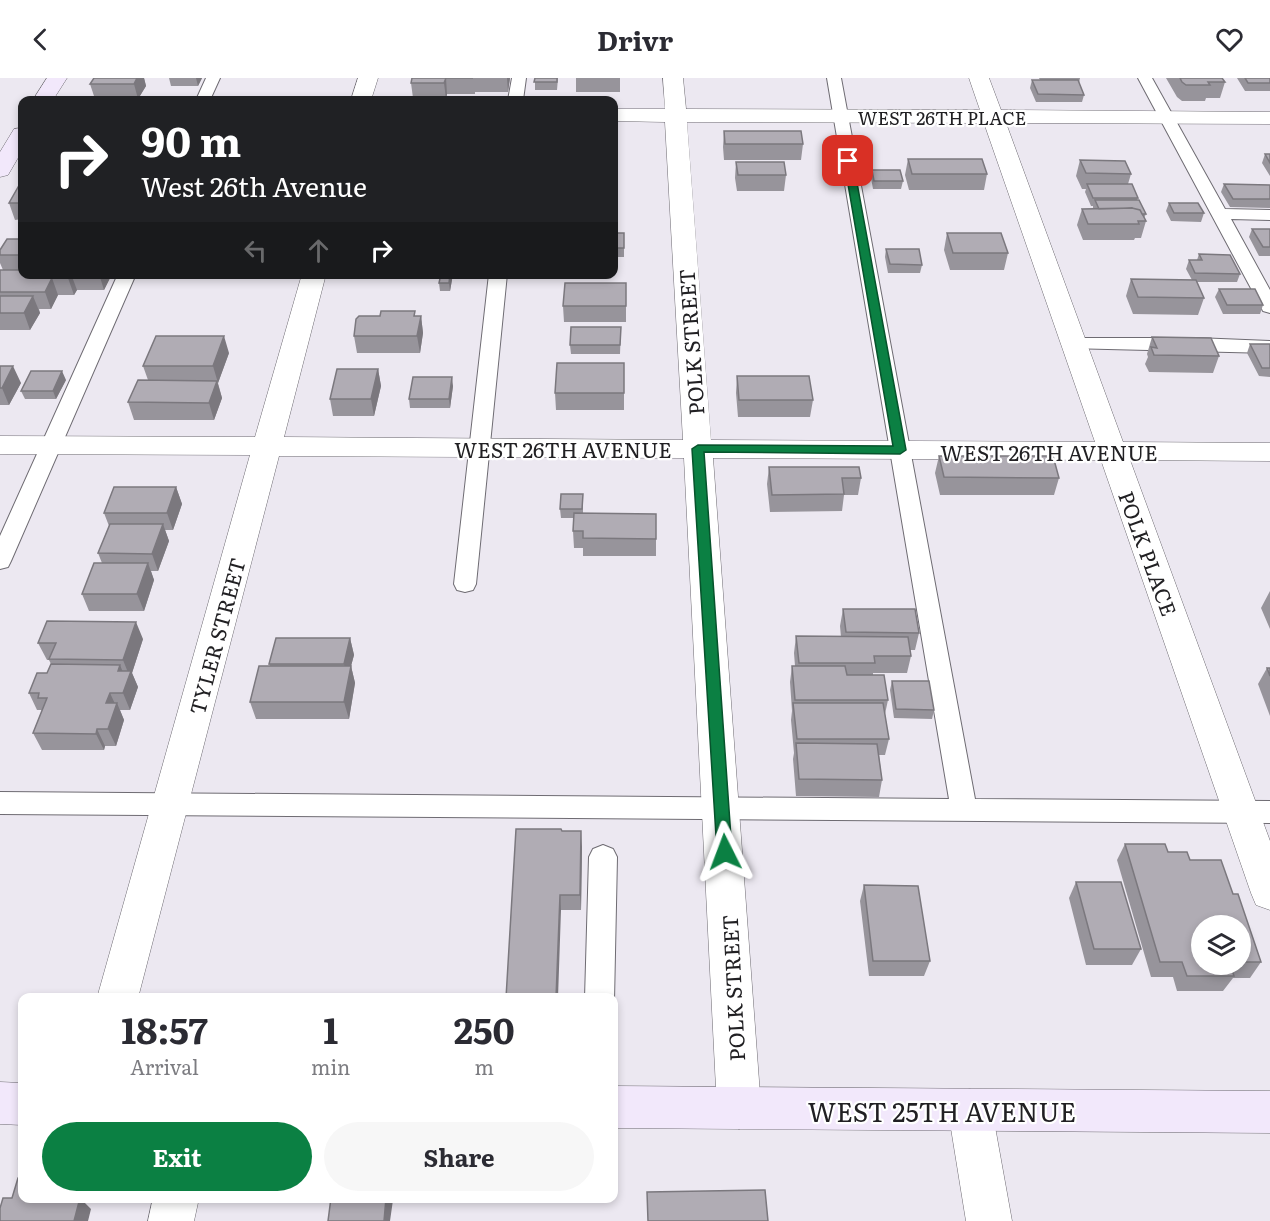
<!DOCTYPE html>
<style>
body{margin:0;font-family:Literata,serif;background:#f7f7f7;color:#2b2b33;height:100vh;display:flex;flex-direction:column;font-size:22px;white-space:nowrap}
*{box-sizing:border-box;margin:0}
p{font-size:20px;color:#7c7c81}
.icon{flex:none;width:33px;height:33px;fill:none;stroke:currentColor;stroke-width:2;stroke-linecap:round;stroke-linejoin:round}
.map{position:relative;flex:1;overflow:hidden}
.details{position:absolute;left:18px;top:915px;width:600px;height:210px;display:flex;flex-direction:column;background:#fff;border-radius:12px;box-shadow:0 3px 9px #0003}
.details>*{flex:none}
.banner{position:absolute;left:18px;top:18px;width:600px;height:183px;border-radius:12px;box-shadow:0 3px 9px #0003;background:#202124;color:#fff;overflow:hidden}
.buttons{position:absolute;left:1191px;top:837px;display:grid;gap:12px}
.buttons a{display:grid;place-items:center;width:60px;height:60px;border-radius:50%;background:#fff;box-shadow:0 3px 9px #0003;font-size:30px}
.pin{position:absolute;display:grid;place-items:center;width:51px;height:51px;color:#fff;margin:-26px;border-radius:12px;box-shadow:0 3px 9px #0006}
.me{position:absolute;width:66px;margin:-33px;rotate:357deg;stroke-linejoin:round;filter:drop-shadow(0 0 4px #0008)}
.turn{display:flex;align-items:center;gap:21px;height:126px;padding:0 24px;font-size:27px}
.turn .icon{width:78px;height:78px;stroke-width:2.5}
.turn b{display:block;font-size:42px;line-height:51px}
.lanes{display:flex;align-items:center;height:57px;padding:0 24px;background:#0003;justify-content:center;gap:30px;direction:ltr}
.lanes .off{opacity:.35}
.eta{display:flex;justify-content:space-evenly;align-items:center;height:102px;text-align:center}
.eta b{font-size:36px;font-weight:700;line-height:42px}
.cta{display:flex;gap:12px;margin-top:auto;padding:12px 24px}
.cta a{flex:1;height:69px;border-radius:36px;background:#0b8043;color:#fff;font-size:24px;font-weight:700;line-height:69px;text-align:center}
.cta a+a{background:#f7f7f7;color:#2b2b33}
header{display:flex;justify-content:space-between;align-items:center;height:78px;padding:0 24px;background:#fff;font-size:27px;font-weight:700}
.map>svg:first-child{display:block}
</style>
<header><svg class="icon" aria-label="back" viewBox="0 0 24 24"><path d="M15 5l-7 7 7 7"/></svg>Drivr<svg class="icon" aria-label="heart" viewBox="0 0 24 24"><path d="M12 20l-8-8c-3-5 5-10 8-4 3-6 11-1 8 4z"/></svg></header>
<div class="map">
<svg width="1270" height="1143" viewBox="0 0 1270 1143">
<rect width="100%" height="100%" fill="#ece8f1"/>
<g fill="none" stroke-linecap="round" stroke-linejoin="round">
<g stroke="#6e6b72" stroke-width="2">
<path id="lane" d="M 206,0 L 220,0 L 210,22 L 196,22 Z
M 512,0 L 526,0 L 523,22 L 508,22 Z
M 827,0 L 841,0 L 975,721 L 1270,723 L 1270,745 L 0,736 L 0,714 L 949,721 Z
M 1138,0 L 1152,0 L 1225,131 L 1270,132 L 1270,142 L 1231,141 L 1270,212 L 1270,235 L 1263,233 L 1261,229 Z
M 118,196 L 136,196 L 11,483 L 8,489 L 0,491 L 0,458 Z
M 489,196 L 507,196 L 476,506 L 473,512 L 465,514 L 457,512 L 454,506 Z
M 1074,260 L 1196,260 L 1270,263 L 1270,275 L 1067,270 L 1064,266 L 1067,262 Z
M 603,767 L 613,771 L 617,779 L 614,923 L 614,920 L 585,920 L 589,779 L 593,771 Z"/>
</g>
<g stroke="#6e6b72" stroke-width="1">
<path id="street" d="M 358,0 L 378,0 L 371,22 L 351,22 Z
M 663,0 L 683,0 L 686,31 L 980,32 L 969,0 L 989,0 L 1001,32 L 1270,34 L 1270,46 L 1006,45 L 1123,364 L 1270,365 L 1270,383 L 1130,382 L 1270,763 L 1270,832 L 1256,827 L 1251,815 L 1101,382 L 713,380 L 761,1030 L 754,1045 L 739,1051 L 724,1045 L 717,1030 L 684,380 L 279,378 L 138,920 L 97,920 L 250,377 L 0,376 L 0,358 L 255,359 L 302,196 L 326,196 L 284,359 L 683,362 L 665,44 L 614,43 L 614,31 L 665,31 ZM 687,44 L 984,45 L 1095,364 L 711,362 Z
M 970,1011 L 985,1017 L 992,1032 L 1012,1143 L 966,1143 L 948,1032 L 955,1017 Z
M 153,1120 L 199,1120 L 194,1143 L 148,1143 Z"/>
</g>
<g stroke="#6e6b72" stroke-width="1">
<path id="secondary" d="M 47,0 L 67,0 L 53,22 L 33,22 Z
M 22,50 L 22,73 L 8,97 L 0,99 L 0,74 L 14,51 Z
M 0,1004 L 22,1005 L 22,1047 L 0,1046 Z
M 614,1008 L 1270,1013 L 1270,1055 L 614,1050 Z"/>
</g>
<use href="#lane" fill="#fff" fill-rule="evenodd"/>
<use href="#street" fill="#fff" fill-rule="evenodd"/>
<use href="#secondary" fill="#f2e8fb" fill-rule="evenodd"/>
</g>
<path fill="#97949b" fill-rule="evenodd" d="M 144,0 L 146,8 L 138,21 L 95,21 L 90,6 Z
M 169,0 L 202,0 L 198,8 L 171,8 Z
M 412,0 L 510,0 L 508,14 L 475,14 L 475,16 L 447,16 L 446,21 L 413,20 L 411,5 Z
M 535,0 L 558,0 L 557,12 L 535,12 Z
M 576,0 L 620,0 L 620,14 L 576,14 Z
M 1039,0 L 1080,0 L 1079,5 L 1084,17 L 1082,24 L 1036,24 L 1030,10 L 1032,2 L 1040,2 Z
M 1166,0 L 1222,0 L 1225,4 L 1220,20 L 1206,20 L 1205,23 L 1182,23 L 1177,19 Z
M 1237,0 L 1270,0 L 1270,13 L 1245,13 Z
M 724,53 L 803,66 L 801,82 L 724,82 L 723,69 Z
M 1265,76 L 1270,76 L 1270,98 L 1262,85 Z
M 908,81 L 987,96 L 984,112 L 909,112 L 905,97 Z
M 1080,82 L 1131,96 L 1128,106 L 1138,120 L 1137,122 L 1146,136 L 1144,140 L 1146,143 L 1141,160 L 1135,160 L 1134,162 L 1083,162 L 1077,147 L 1082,131 L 1093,131 L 1093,128 L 1091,128 L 1085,114 L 1086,111 L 1082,111 L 1076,98 Z
M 736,84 L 786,97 L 784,113 L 737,113 L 735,100 Z
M 872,92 L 903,103 L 901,111 L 873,111 L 871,100 Z
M 22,104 L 22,141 L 15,142 L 9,125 Z
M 1224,106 L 1270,107 L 1270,130 L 1230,129 L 1221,114 Z
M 1169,125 L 1204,135 L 1201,144 L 1171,143 L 1166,133 Z
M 1252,151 L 1270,151 L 1270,178 L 1259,178 L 1249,159 Z
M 614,155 L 624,155 L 624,179 L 614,179 Z
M 947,155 L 1008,175 L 1004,192 L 950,192 L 944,172 Z
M 886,171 L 922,187 L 920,195 L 888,195 L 885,179 Z
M 1199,176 L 1240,196 L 1237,204 L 1196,204 L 1204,220 L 1198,237 L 1133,236 L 1126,218 L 1131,201 L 1192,202 L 1186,191 L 1189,182 L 1197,182 Z
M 0,177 L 22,177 L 22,196 L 109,196 L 110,200 L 104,212 L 77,212 L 74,217 L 58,217 L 51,231 L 39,231 L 40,235 L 30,252 L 0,252 L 0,192 L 3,192 L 0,185 Z
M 441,196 L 453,196 L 450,213 L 440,213 L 439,205 Z
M 626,205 L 626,244 L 564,244 L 563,228 Z
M 1219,211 L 1263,227 L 1260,236 L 1223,236 L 1215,219 Z
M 415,233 L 415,238 L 421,238 L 423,255 L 420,275 L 357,275 L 354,258 L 380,238 Z
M 621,249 L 620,276 L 571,276 L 570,267 Z
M 1152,259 L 1219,278 L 1213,295 L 1149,294 L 1145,286 L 1148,279 L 1147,276 Z
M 1250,266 L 1270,266 L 1270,299 L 1259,298 L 1247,275 Z
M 229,275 L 218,305 L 222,320 L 214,342 L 134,342 L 128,324 L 148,302 L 143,288 Z
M 624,285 L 624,332 L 556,332 L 555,315 Z
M 0,288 L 21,305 L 9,327 L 0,327 Z
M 378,291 L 381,308 L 374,338 L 333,338 L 330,321 Z
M 737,298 L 813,322 L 810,339 L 738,339 L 736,315 Z
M 66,302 L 56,321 L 25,321 L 21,313 Z
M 453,308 L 450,330 L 410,330 L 409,321 Z
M 939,378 L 1059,400 L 1054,417 L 940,417 L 935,395 Z
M 769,389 L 861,400 L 858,417 L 844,417 L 842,433 L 770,434 L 767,406 Z
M 176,409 L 182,426 L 173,452 L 165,452 L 169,463 L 158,493 L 151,493 L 154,502 L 144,533 L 89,533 L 82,516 L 102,485 L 98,475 L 109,448 L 104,435 Z
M 583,425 L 583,436 L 656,436 L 656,478 L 583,478 L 583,470 L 574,470 L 573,453 L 574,440 L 561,440 L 560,431 Z
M 1270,513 L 1270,551 L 1261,530 Z
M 843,531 L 919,555 L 915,572 L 910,572 L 911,578 L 907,595 L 873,595 L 873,597 L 888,622 L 885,636 L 889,661 L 885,677 L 879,677 L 882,702 L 879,719 L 796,718 L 793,681 L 794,675 L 791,642 L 792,633 L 790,604 L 792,588 L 795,588 L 794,575 L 796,558 L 841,559 L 840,548 Z
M 350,560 L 354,577 L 351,588 L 355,605 L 349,641 L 256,641 L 250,624 L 270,588 L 269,586 Z
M 143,561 L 132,595 L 138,609 L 130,632 L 120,632 L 124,642 L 116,668 L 105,668 L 104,672 L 42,672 L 33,655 L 42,632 L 37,632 L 29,615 L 47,595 L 51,586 L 49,582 L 47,582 L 38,565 Z
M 1267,590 L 1270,590 L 1270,638 L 1258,606 Z
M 892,603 L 934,632 L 932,641 L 894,640 L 890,612 Z
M 562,753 L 582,769 L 581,832 L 561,832 L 506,920 Z
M 1125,766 L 1168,774 L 1190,782 L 1233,816 L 1261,884 L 1250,900 L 1233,900 L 1223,913 L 1177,913 L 1173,899 L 1151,899 L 1117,782 ZM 1240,848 L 1240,886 L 1202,886 Z
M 1076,804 L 1141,871 L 1132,887 L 1086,887 L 1069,820 Z
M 864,807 L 930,883 L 924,898 L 869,898 L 860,823 Z"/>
<path fill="#7b787e" d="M 137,0 L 144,0 L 146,8 L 138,21 L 134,6 Z
M 196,0 L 202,0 L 198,8 Z
M 446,0 L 447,16 L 446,21 L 444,5 Z
M 507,0 L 510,0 L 508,14 Z
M 70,196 L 71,196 L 77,212 L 74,217 L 68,200 Z
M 99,196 L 109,196 L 110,200 L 104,212 Z
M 450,196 L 453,196 L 450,213 L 449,205 Z
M 52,200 L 58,217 L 51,231 L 45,214 Z
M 33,218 L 40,235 L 30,252 L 24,235 Z
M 421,238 L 423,255 L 420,275 L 417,258 Z
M 224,258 L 229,275 L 218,305 L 213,288 Z
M 13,288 L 21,305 L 9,327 L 2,310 Z
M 378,291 L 381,308 L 374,338 L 371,321 Z
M 62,293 L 66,302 L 56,321 L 53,313 Z
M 452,299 L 453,308 L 450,330 L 449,321 Z
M 217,303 L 222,320 L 214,342 L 209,325 Z
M 176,409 L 182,426 L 173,452 L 167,435 Z
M 163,446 L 169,463 L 158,493 L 152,476 Z
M 148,485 L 154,502 L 144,533 L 137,516 Z
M 136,544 L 143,561 L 132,595 L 138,609 L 130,632 L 123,615 L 118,593 L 120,587 L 127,604 L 129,597 L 123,582 Z
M 350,560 L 354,577 L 351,588 L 355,605 L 349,641 L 344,624 L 348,603 L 344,586 Z
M 110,615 L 116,628 L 117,625 L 124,642 L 116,668 L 108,651 L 106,625 Z
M 97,651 L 105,668 L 104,672 L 96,656 Z
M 581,753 L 582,769 L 581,832 L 580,817 Z
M 560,817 L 561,832 L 558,920 L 556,920 Z
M 73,1120 L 85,1120 L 84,1124 L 91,1131 L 88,1143 L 74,1143 Z
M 386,1120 L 392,1120 L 393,1122 L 390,1143 L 384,1143 Z"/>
<path fill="#b0acb4" stroke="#7b787e" stroke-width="1.5" d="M 94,0 L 137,0 L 134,6 L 90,6 Z
M 412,0 L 473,0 L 446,0 L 444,5 L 411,5 Z
M 535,0 L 557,0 L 557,4 L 534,4 Z
M 1180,0 L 1222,0 L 1225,4 L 1208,4 L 1210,7 L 1186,7 L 1182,4 Z
M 1245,0 L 1270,0 L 1270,5 L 1248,5 Z
M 1032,2 L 1078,2 L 1084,17 L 1038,16 Z
M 724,53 L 801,53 L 803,66 L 725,66 Z
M 1265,76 L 1270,76 L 1270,85 Z
M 908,81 L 982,81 L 987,96 L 912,96 Z
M 1080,82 L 1125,83 L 1131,96 L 1086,95 Z
M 736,84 L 784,84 L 786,97 L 738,97 Z
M 872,92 L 900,92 L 903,103 L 874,103 Z
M 21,104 L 22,104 L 22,125 L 9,125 Z
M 1087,106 L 1132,106 L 1138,120 L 1093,120 Z
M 1224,106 L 1270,107 L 1270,121 L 1233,121 Z
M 1095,122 L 1139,122 L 1146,136 L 1142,136 L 1140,132 L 1132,130 L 1099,131 Z
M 1169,125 L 1198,125 L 1204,135 L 1174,135 Z
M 1132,130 L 1140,132 L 1146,143 L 1138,143 L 1139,146 L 1088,146 L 1082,131 Z
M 1252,151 L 1270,151 L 1270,169 L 1263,169 Z
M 614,155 L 624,155 L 624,170 L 614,170 Z
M 947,155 L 1001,155 L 1008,175 L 953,175 Z
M 7,161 L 22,161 L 22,177 L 0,177 L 0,172 Z
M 886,171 L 919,171 L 922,187 L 890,186 Z
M 1199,176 L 1230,177 L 1240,196 L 1195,195 L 1189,182 L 1202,182 Z
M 0,192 L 22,192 L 22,196 L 70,196 L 68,200 L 52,200 L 45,214 L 0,214 Z
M 441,196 L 450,196 L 449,205 L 439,205 Z
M 1131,201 L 1196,202 L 1204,220 L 1138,219 Z
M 565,205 L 626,205 L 626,228 L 563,228 Z
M 1219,211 L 1255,211 L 1263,227 L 1227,227 Z
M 0,218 L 33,218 L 24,235 L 0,235 Z
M 381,233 L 415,233 L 414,238 L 421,238 L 417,258 L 354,258 L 356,241 L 359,238 L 380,238 Z
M 571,249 L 621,249 L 620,267 L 570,267 Z
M 156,258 L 224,258 L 213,288 L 143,288 Z
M 1152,259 L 1211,260 L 1219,278 L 1154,277 L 1151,269 L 1157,270 Z
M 1250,266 L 1270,266 L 1270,290 L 1262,290 Z
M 557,285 L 624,285 L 624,315 L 555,315 Z
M 0,288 L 13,288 L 2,310 L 0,310 Z
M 337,291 L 378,291 L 371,321 L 330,321 Z
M 31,293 L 62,293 L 53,313 L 21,313 Z
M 737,298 L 809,298 L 813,322 L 739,322 Z
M 413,299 L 452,299 L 449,321 L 409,321 Z
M 138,302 L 217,303 L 209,325 L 128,324 Z
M 939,378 L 1053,378 L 1059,400 L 944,399 Z
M 769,389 L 859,389 L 861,400 L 842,400 L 844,416 L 772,417 Z
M 114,409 L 176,409 L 167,435 L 104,435 Z
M 561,416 L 583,416 L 582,431 L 560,431 Z
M 574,435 L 656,436 L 656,461 L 583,460 L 583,453 L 573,453 Z
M 110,446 L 163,446 L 152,476 L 98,475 Z
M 94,485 L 148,485 L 137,516 L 82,516 Z
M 843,531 L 915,531 L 919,555 L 846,554 Z
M 47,543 L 136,544 L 123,582 L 49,581 L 56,565 L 38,565 Z
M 796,558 L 908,559 L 911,578 L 874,578 L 875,585 L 799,585 Z
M 276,560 L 350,560 L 344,586 L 269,586 Z
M 51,586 L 120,587 L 118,593 L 131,593 L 123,615 L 110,615 L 106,625 L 117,625 L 108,651 L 97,651 L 96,656 L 33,655 L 47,620 L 38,620 L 39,615 L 29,615 L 37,595 L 47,595 Z
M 259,588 L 351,588 L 344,624 L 250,624 Z
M 792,588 L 845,588 L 847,597 L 884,597 L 888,622 L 795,622 Z
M 1267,590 L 1270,590 L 1270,598 Z
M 892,603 L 929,603 L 934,632 L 896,631 Z
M 793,625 L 883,625 L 889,661 L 797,661 Z
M 796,665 L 877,666 L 882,702 L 799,701 Z
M 516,751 L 561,751 L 562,753 L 581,753 L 580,817 L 560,817 L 556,920 L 506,920 Z
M 1125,766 L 1165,766 L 1168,774 L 1187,774 L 1190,782 L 1221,782 L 1233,816 L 1238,816 L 1261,884 L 1240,884 L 1240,848 L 1202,848 L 1202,886 L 1230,886 L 1234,898 L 1187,898 L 1182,884 L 1160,884 Z
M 1076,804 L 1121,804 L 1141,871 L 1094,871 Z
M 864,807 L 918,808 L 930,883 L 873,883 Z
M 18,1100 L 22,1100 L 22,1120 L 80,1120 L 74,1143 L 0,1143 L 0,1130 L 3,1120 L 12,1120 Z
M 765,1112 L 768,1143 L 648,1143 L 647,1114 Z
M 331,1120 L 386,1120 L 384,1143 L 328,1143 Z"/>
<path fill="#0b8043" stroke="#07532c" stroke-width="1.5" d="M 848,80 L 853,83 L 906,372 L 900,376 L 704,374 L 732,774 L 730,779 L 725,781 L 719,779 L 717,774 L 692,371 L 698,367 L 893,368 L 844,83 Z"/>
<g text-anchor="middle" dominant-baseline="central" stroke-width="4.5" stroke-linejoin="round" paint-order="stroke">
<g font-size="18" fill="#212023" stroke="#fff">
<text x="942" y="39">WEST 26TH PLACE</text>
</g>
<g font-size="21" fill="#212023" stroke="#fff">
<text transform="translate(690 264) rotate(-94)">POLK STREET</text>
<text x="563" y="370">WEST 26TH AVENUE</text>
<text x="1049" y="373">WEST 26TH AVENUE</text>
<text transform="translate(1149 475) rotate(70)">POLK PLACE</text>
<text transform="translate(216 558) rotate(-75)">TYLER STREET</text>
<text transform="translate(732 910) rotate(-93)">POLK STREET</text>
</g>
<g font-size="26" fill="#212023" stroke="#fff">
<text x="942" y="1032">WEST 25TH AVENUE</text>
</g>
</g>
</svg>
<div class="buttons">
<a><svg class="icon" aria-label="layers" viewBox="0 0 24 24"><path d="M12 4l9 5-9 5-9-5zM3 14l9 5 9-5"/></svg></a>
</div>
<div class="pin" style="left:848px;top:83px;background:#d93025"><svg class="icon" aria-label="arrive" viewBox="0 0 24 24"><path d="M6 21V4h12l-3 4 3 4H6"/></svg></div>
<svg class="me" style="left:725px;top:774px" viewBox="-20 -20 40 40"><path d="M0-17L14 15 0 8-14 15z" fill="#0b8043" stroke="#fff" stroke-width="4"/></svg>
<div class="banner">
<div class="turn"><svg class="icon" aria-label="right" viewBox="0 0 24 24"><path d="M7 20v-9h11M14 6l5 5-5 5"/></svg><div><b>90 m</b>West 26th Avenue</div></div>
<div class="lanes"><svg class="icon off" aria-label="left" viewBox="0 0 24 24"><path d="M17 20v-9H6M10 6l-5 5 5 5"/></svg><svg class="icon off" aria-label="ahead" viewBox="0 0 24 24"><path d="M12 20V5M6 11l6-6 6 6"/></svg><svg class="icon" aria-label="right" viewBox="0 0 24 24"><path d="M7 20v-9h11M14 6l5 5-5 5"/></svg></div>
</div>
<section class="details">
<div class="eta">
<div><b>18:57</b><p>Arrival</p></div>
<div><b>1</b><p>min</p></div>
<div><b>250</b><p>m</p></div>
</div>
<div class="cta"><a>Exit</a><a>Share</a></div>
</section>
</div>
